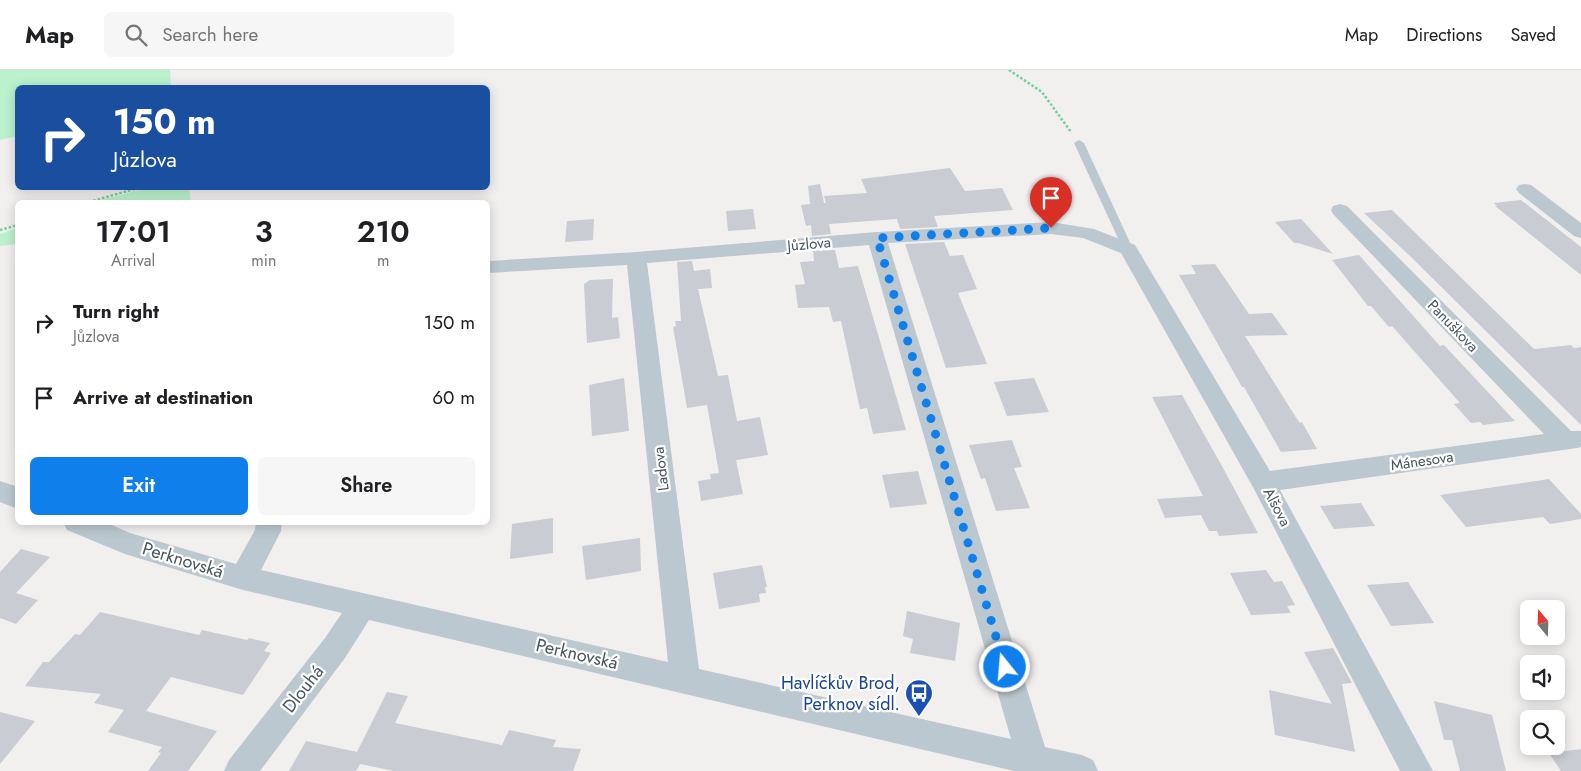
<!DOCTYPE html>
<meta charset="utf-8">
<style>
body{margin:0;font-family:Jost,sans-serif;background:#f6f6f6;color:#202124;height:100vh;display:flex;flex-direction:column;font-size:19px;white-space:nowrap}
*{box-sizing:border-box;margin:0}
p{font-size:16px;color:#757577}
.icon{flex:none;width:28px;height:28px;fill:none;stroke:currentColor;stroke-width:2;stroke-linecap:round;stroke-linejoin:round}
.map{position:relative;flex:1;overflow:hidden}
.sheet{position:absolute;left:15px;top:130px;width:475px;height:325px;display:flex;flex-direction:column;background:#fff;border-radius:8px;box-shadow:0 2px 12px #0003}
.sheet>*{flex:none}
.top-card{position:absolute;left:15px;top:15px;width:475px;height:105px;border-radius:8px;box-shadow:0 2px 12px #0003;background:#1a4fa0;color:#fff;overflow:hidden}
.needle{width:32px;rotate:341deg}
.buttons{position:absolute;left:1520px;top:530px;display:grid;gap:10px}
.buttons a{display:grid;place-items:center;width:45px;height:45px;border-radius:8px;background:#fff;box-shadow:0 2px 12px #0003;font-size:25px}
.pin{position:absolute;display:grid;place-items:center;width:42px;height:42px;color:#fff;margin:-51px -21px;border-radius:50% 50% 50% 0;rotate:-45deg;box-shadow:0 0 5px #0007}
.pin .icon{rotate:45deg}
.me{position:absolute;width:55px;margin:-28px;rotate:343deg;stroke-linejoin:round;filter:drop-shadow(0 0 4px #0008)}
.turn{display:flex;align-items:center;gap:18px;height:105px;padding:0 15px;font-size:22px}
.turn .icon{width:65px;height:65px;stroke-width:2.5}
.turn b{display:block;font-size:35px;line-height:42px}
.eta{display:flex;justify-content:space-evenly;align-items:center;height:85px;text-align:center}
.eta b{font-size:30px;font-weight:600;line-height:35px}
.primary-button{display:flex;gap:10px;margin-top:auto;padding:10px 15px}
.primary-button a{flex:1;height:58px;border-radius:8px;background:#0f7fec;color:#fff;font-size:20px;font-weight:600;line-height:58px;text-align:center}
.primary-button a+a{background:#f6f6f6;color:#202124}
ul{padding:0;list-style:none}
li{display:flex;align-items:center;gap:15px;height:75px;padding:0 15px}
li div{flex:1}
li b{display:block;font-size:19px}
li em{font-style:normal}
header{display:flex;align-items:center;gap:30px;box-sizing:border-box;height:70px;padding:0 25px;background:#fff;border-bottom:1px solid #e0e0e0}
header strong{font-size:24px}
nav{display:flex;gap:28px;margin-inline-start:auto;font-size:18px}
.search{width:350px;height:45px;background:#f6f6f6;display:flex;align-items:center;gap:12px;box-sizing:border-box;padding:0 18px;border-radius:8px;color:#757577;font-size:19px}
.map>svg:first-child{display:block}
</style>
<header>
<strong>Map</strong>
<div class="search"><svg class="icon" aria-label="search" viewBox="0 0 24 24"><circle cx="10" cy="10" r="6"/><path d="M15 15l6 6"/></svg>Search here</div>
<nav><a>Map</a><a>Directions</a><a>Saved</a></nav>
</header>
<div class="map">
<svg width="1581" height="701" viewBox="0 0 1581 701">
<rect width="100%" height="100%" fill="#f2efef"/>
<path fill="#bbf2cd" d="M 0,0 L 170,0 L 171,17 L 18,18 L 17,66 L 0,70 Z
M 147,118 L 189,118 L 191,132 L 94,132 Z
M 17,158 L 17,174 L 0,176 L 0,164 Z"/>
<path fill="#c9ccd2" d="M 950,98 L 965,121 L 1002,118 L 1013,140 L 934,146 L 938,157 L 900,159 L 897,149 L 829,154 L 831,164 L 812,166 L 811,155 L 806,156 L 801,135 L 810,134 L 808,116 L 820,114 L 824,133 L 826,133 L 824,126 L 867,123 L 861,109 Z
M 1521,130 L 1581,177 L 1581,205 L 1495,136 L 1497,136 L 1494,133 Z
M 753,139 L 756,159 L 728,161 L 726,141 Z
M 1392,140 L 1534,279 L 1571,275 L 1574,278 L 1581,277 L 1581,355 L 1412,188 L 1364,143 Z
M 594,149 L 593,170 L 565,172 L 567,151 Z
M 1301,149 L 1333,184 L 1298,173 L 1294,173 L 1275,152 Z
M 944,172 L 950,186 L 963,185 L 977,219 L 958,223 L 987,294 L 946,298 L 905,174 Z
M 835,180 L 839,198 L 858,196 L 906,360 L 873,364 L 867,338 L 860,339 L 841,251 L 833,252 L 829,237 L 798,238 L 795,215 L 805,214 L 800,192 L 814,191 L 813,181 Z
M 1359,185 L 1440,276 L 1444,275 L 1515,351 L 1483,355 L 1480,352 L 1471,353 L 1454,334 L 1460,333 L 1392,256 L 1389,257 L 1371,236 L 1368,236 L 1332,190 Z
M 692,191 L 694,201 L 710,199 L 712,218 L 698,219 L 718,306 L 728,305 L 737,351 L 760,347 L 768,385 L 736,390 L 743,424 L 701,431 L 698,411 L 711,409 L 710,404 L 719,403 L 707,335 L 687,338 L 673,257 L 676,256 L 675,251 L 681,251 L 677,192 Z
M 1215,194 L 1249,244 L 1272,243 L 1288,265 L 1245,266 L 1295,346 L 1300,353 L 1302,352 L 1317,379 L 1281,382 L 1244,317 L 1242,317 L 1179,205 L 1196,204 L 1191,195 Z
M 613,209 L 612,248 L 618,247 L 620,268 L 587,273 L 584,214 L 590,210 Z
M 624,308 L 629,361 L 592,366 L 589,315 Z
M 1034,308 L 1049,342 L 1007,346 L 994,312 Z
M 1182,325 L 1223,398 L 1258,463 L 1219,466 L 1217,461 L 1209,461 L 1201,445 L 1165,448 L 1157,429 L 1203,426 L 1152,327 Z
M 1012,370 L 1022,397 L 1014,398 L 1030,438 L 996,441 L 985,408 L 981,409 L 969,375 Z
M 918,401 L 927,434 L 890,438 L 882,405 Z
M 1549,409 L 1581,444 L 1581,449 L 1550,454 L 1543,447 L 1466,457 L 1440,425 Z
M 1361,433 L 1375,456 L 1334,459 L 1320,436 Z
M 553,448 L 553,483 L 510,489 L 512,454 Z
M 640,468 L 641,501 L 586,510 L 582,476 Z
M 21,479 L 50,487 L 16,523 L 38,530 L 16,554 L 0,548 L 0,502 Z
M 762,495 L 767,517 L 765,517 L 766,523 L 759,524 L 760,532 L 719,539 L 713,503 Z
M 1266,500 L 1274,512 L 1282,511 L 1295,535 L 1287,536 L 1291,543 L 1251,545 L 1230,503 Z
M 1408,512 L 1434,553 L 1391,556 L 1367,515 Z
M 907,541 L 960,553 L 955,591 L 910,583 L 913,569 L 903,566 Z
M 100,542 L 199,565 L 202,560 L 247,570 L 249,568 L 270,573 L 264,581 L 271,583 L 243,625 L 171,607 L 146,641 L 217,661 L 188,701 L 148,701 L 161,683 L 158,682 L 162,677 L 108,662 L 124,640 L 94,633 L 101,624 L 25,616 L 43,592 L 49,592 L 75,564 L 80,565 Z
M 1333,578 L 1352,613 L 1342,614 L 1355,682 L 1275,665 L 1269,620 L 1332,634 L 1304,582 Z
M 387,622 L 408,626 L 395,653 L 502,675 L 509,660 L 556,670 L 553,677 L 581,679 L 573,701 L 394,701 L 360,694 L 356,701 L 289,701 L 306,671 L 357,682 Z
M 1434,631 L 1492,645 L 1506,701 L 1460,701 L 1452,670 L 1444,670 Z
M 0,642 L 35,651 L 0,694 Z
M 1581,679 L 1581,701 L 1561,701 L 1549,683 Z"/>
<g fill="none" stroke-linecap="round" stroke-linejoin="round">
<path stroke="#71d19b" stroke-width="2.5" stroke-dasharray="2.5 2" stroke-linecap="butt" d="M 1009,0 L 1042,22 L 1071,62
M 89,132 L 138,118
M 0,160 L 18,155"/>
<path fill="#bcc8cf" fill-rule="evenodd" d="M 1079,70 L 1084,73 L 1133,179 L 1132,181 L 1124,181 L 1123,179 L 1074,73 Z"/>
<path fill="#bcc8cf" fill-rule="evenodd" d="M 1525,114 L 1531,115 L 1581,153 L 1581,168 L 1574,166 L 1519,123 L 1516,119 L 1519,115 Z
M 1340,134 L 1347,136 L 1571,361 L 1581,361 L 1581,377 L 1577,378 L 1280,420 L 1433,701 L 1400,701 L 1254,419 L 1121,183 L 1083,168 L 1051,164 L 888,173 L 1045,677 L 1082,685 L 1093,690 L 1098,701 L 1014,701 L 369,550 L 345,588 L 260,701 L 224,701 L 229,690 L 325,568 L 342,543 L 243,520 L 125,484 L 67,460 L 63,452 L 105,452 L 130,463 L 236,494 L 255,460 L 256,452 L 282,452 L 281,461 L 261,500 L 668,592 L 627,195 L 488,203 L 488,191 L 636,182 L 877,162 L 1051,152 L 1094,159 L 1135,175 L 1270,401 L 1544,364 L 1333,144 L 1331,140 L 1333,136 ZM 869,175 L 1011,669 L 699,599 L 647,193 Z
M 0,411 L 18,417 L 18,439 L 0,432 Z"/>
</g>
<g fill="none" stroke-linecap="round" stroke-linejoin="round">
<path stroke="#0f7fec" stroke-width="9" stroke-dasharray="0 16.2" d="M 1005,597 L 877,168 L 1051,158"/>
</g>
<defs>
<g id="bus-pin" transform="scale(1.4375)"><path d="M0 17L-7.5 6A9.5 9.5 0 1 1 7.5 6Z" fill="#1a4fb4" stroke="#fff"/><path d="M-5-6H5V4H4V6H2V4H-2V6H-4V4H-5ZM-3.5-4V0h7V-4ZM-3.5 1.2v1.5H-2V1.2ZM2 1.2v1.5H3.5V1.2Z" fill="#fff"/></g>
</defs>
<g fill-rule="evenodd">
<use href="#bus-pin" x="919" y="623"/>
</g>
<g text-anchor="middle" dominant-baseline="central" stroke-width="4.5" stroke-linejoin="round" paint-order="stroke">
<g font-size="15" fill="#46545e" stroke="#fff">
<text transform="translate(809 174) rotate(-5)">Jůzlova</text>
<text transform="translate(1453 256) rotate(46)">Panuškova</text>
<text transform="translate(1422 391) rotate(-8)">Mánesova</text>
<text transform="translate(661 399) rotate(-97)">Ladova</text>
<text transform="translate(1277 437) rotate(62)">Alšova</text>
</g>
<g font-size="18" fill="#46545e" stroke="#fff">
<text transform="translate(183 490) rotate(17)">Perknovská</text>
<text transform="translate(577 584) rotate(13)">Perknovská</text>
<text transform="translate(303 619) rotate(-52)">Dlouhá</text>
</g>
<g font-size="18" fill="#164399" stroke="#fff" text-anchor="end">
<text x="900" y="613">Havlíčkův Brod,<tspan x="900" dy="21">Perknov sídl.</tspan></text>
</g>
</g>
</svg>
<div class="buttons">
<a><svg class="needle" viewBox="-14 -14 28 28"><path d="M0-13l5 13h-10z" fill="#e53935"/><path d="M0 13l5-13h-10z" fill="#757577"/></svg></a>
<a><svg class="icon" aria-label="sound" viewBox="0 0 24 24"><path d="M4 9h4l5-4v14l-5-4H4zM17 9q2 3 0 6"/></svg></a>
<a><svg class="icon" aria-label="search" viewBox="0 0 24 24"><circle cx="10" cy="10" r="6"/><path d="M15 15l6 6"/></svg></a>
</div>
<div class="pin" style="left:1051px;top:158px;background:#d93025"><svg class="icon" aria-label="arrive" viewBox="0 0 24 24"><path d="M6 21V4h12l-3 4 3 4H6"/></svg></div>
<svg class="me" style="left:1005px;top:597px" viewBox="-20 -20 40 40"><circle r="17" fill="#0f7fec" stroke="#fff" stroke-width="3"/><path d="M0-11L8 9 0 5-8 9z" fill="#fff"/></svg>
<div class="top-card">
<div class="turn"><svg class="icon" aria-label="right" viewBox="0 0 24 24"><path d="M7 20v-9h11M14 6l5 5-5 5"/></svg><div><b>150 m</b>Jůzlova</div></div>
</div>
<section class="sheet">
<div class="eta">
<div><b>17:01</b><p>Arrival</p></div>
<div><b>3</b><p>min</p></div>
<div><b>210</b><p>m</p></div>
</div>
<ul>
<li><svg class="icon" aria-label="right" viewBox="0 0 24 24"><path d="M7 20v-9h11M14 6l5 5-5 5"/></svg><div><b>Turn right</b><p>Jůzlova</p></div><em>150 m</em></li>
<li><svg class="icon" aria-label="arrive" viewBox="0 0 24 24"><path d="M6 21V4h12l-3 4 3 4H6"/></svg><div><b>Arrive at destination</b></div><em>60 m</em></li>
</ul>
<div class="primary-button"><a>Exit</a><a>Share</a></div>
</section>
</div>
